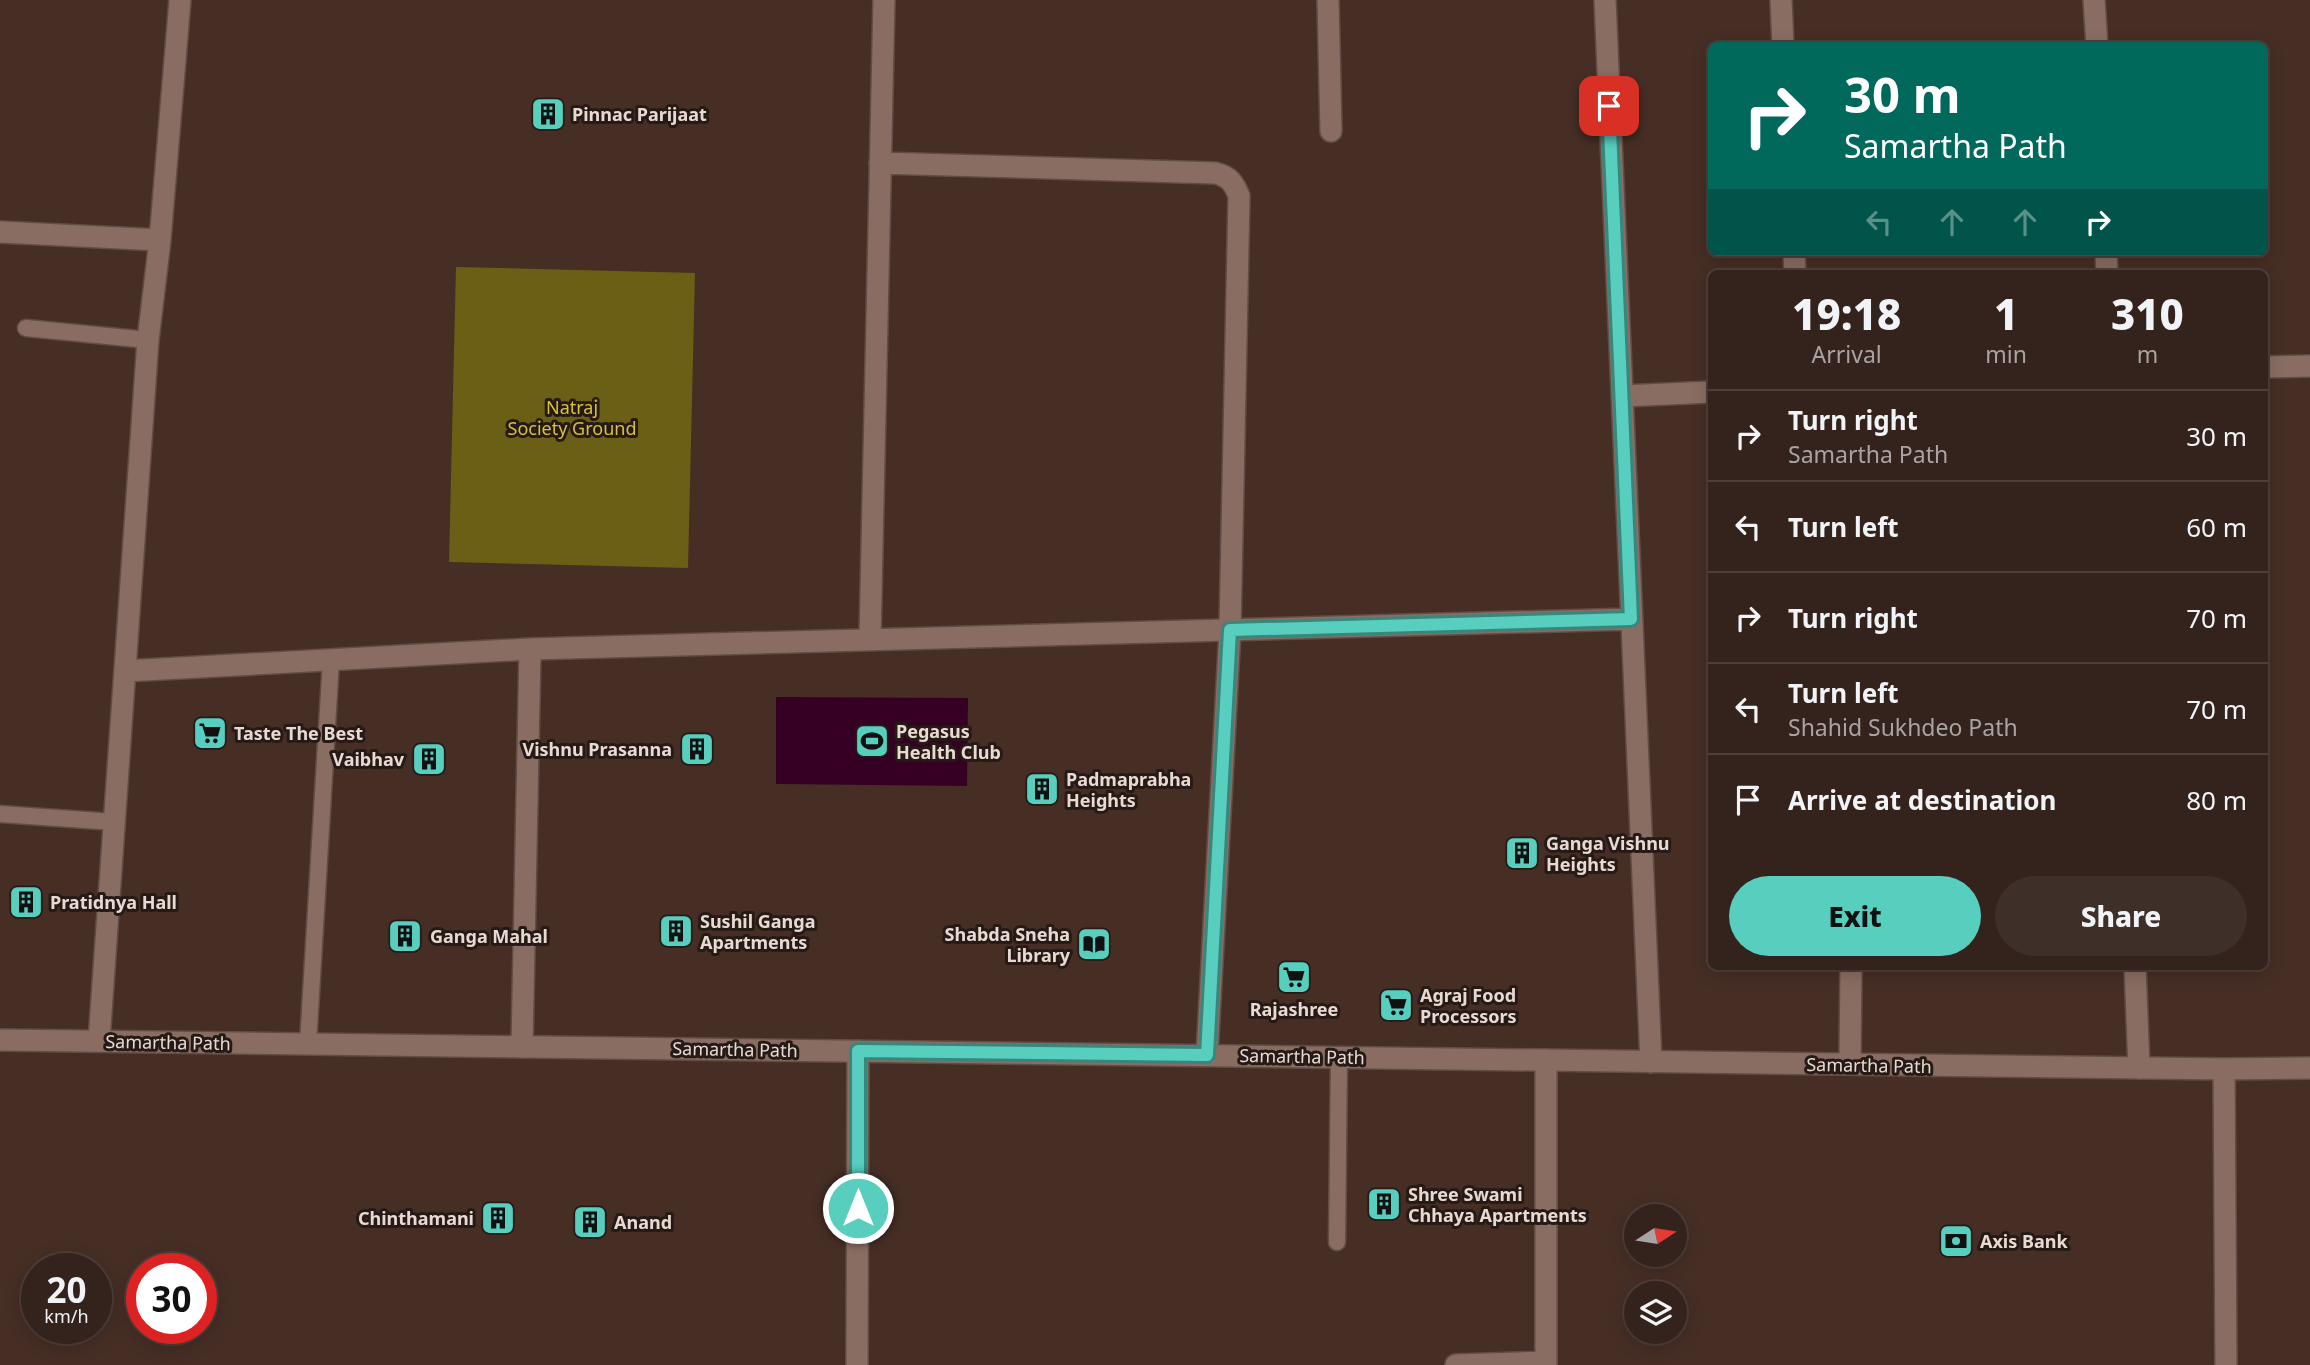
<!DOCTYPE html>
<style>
body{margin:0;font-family:"Noto Sans",sans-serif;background:#3f2f29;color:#f1f3f6;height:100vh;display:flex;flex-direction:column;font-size:26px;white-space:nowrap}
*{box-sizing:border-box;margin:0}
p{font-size:23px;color:#a9a4a3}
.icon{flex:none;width:38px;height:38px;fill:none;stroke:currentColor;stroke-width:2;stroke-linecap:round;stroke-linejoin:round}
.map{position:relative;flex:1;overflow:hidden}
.side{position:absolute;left:1708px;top:270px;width:560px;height:700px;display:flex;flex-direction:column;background:#34221c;border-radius:10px;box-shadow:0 4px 18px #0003,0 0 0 2px #4e3f3b}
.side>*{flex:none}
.banner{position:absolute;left:1708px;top:42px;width:560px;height:214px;border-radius:10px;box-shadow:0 4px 18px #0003,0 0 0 2px #4e3f3b;background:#00695c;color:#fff;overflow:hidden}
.needle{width:46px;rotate:78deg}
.controls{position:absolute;left:1624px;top:1204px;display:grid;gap:14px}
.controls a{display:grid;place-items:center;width:63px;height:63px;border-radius:50%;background:#34221c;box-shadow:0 4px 18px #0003,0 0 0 2px #4e3f3b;font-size:35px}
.speed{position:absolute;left:21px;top:1253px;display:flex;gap:14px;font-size:35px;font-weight:700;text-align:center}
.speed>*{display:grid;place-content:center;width:91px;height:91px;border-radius:50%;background:#34221c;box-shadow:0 4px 18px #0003,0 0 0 2px #4e3f3b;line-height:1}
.speed small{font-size:18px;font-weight:400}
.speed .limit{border:10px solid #d22;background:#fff;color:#111}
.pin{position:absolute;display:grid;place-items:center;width:60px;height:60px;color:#fff;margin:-30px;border-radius:14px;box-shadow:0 4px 10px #0006}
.me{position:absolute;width:77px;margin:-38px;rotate:0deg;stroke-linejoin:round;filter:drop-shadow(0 0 5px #0008)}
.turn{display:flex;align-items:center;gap:24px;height:147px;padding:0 21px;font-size:32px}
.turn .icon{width:91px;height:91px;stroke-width:2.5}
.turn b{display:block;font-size:49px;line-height:60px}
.lanes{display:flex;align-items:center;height:66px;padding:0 21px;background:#0003;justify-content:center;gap:35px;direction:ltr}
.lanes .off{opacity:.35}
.eta{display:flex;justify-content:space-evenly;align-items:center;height:119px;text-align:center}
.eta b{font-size:42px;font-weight:800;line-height:49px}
.primary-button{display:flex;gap:14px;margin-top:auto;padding:14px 21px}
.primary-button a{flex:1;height:80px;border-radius:42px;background:#58cebf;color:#111;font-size:28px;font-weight:800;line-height:80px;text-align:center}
.primary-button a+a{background:#3f2f29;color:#f1f3f6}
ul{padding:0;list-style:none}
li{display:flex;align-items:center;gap:21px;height:91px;padding:0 21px;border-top:2px solid #4e3f3b}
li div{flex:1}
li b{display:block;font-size:26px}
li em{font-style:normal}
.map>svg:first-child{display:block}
</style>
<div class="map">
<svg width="2310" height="1365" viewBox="0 0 2310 1365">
<rect width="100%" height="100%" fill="#462e25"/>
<path fill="#6b5e15" d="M 456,267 L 695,273 L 688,568 L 449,562 Z"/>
<path fill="#360025" d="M 776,697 L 968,698 L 967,786 L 776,784 Z"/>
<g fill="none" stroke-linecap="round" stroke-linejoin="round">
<g stroke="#614d45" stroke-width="19">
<path id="lane" d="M 26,328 L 148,340
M 0,814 L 114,822
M 308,1044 L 331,660
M 1337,1242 L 1339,1057"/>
</g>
<g stroke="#614d45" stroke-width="24">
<path id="street" d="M 1328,0 L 1331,131
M 1605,0 L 1651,1062
M 1781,0 L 1783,46
M 2094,0 L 2097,46
M 880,163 L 1215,173 C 1229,176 1234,183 1239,196 L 1230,630 L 1207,1055
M 0,232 L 160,240
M 1794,252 L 1795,273
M 2106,252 L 2107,273
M 2264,367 L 2310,366
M 1622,396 L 1712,392
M 870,639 L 884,0
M 125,671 L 530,649 L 1631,619
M 2135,966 L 2139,1068
M 99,1041 L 148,340 L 160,240 L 180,0
M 522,1047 L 530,649
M 1850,1064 L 1851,966
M 2224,1069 L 2226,1365
M 857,1365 L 858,1051
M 1456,1365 L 1546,1362
M 1546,1365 L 1546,1060"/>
</g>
<g stroke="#614d45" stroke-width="24">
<path id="secondary" d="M 0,1040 L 2224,1069 L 2310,1068"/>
</g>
<use href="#lane" stroke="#896d62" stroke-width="16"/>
<use href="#street" stroke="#896d62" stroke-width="21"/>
<use href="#secondary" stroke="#896d62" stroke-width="21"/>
</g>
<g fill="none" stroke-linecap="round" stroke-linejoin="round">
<g stroke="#39867c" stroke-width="18">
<path id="route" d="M 858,1208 L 858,1051 L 1207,1055 L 1230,630 L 1631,619 L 1609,106"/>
</g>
<use href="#route" stroke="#58cebf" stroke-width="12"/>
</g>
<defs>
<g id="building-square" transform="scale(1.75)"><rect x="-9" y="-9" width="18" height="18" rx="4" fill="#58cebf" stroke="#251a15"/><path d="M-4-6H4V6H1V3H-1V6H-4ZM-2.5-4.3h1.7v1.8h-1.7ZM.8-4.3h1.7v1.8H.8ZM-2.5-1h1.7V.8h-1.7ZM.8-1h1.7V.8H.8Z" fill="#111"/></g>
<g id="supermarket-square" transform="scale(1.75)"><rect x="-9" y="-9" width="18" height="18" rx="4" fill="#58cebf" stroke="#251a15"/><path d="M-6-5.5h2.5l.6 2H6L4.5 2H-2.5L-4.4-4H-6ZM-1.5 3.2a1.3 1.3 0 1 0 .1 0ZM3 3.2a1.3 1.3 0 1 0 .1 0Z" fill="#111"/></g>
<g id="stadium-square" transform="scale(1.75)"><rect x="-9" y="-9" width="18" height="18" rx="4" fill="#58cebf" stroke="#251a15"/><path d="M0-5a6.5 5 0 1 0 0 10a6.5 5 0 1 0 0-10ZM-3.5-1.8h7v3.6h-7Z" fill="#111"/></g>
<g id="library-square" transform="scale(1.75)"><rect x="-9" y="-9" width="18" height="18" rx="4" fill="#58cebf" stroke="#251a15"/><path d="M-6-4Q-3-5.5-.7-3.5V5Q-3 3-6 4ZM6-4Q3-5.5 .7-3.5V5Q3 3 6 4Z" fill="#111"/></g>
<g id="bank-square" transform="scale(1.75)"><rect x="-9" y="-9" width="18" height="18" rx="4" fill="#58cebf" stroke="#251a15"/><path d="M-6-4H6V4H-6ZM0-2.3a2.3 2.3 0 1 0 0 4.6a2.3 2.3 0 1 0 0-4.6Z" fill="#111"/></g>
</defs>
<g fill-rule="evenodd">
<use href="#building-square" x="548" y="114"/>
<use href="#supermarket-square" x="210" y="733"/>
<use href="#stadium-square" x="872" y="741"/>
<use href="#building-square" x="697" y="749"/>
<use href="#building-square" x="429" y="759"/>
<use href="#building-square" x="1042" y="789"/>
<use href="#building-square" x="1522" y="853"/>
<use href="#building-square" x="26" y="902"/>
<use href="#building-square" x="676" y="931"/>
<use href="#building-square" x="405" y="936"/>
<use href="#library-square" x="1094" y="944"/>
<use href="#supermarket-square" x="1294" y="977"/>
<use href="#supermarket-square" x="1396" y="1005"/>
<use href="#building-square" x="1384" y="1204"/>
<use href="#building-square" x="498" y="1218"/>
<use href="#building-square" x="590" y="1222"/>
<use href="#bank-square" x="1956" y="1241"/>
</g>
<g text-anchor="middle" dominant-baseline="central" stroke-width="6" stroke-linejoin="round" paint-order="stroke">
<g font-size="18" font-weight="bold" fill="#e9d9d3" stroke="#251a15" text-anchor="start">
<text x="572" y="114">Pinnac Parijaat</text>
<text x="896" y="731">Pegasus<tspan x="896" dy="21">Health Club</tspan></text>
<text x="234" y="733">Taste The Best</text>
<text x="672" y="749" text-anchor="end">Vishnu Prasanna</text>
<text x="404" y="759" text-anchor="end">Vaibhav</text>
<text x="1066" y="779">Padmaprabha<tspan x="1066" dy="21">Heights</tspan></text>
<text x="1546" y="843">Ganga Vishnu<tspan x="1546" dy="21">Heights</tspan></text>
<text x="50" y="902">Pratidnya Hall</text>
<text x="700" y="921">Sushil Ganga<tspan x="700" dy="21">Apartments</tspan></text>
<text x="1070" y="934" text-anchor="end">Shabda Sneha<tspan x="1070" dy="21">Library</tspan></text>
<text x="430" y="936">Ganga Mahal</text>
<text x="1420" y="995">Agraj Food<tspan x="1420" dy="21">Processors</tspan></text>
<text x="1294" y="1009" text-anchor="middle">Rajashree</text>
<text x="1408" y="1194">Shree Swami<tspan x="1408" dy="21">Chhaya Apartments</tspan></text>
<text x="474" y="1218" text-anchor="end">Chinthamani</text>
<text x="614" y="1222">Anand</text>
<text x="1980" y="1241">Axis Bank</text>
</g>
<g font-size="18" fill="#dac135" stroke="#251a15">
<text x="572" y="407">Natraj<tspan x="572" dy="21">Society Ground</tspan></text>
</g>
<g font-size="18" fill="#e9d9d3" stroke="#251a15">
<text transform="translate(168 1042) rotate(1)">Samartha Path</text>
<text transform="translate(735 1049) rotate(1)">Samartha Path</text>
<text transform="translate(1302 1056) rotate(1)">Samartha Path</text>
<text transform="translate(1869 1065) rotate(1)">Samartha Path</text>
</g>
</g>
</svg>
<div class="controls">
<a><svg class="needle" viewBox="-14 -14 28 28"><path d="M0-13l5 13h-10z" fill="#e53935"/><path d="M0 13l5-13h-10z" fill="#a9a4a3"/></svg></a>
<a><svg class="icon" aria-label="layers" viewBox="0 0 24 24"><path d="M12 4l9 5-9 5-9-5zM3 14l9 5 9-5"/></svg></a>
</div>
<div class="speed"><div>20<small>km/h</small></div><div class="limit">30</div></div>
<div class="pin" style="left:1609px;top:106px;background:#d93025"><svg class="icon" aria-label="arrive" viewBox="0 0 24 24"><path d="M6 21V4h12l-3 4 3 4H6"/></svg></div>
<svg class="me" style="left:858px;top:1208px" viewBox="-20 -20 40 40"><circle r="17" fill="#58cebf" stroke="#fff" stroke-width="3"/><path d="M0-11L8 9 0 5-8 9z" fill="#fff"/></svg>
<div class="banner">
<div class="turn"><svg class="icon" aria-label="right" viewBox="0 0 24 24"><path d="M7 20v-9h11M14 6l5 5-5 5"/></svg><div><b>30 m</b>Samartha Path</div></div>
<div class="lanes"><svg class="icon off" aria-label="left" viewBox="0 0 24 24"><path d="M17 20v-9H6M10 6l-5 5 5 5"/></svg><svg class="icon off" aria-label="ahead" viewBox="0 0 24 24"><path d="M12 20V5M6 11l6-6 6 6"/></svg><svg class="icon off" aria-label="ahead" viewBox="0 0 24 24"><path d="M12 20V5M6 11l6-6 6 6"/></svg><svg class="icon" aria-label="right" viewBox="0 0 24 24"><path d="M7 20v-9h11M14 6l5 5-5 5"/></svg></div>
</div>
<section class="side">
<div class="eta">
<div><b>19:18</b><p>Arrival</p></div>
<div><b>1</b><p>min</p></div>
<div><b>310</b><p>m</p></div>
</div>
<ul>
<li><svg class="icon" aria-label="right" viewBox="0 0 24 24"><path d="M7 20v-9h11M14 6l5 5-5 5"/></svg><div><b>Turn right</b><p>Samartha Path</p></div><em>30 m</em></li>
<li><svg class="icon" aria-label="left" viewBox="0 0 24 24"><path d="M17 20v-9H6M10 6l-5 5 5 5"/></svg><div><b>Turn left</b></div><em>60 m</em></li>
<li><svg class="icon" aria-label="right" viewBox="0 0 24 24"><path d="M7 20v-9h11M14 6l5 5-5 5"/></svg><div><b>Turn right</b></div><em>70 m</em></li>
<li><svg class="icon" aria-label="left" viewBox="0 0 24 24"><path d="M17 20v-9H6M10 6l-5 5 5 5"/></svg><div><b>Turn left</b><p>Shahid Sukhdeo Path</p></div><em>70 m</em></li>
<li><svg class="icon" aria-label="arrive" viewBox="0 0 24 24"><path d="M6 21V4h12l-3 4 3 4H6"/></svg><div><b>Arrive at destination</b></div><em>80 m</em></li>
</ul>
<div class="primary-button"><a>Exit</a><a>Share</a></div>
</section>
</div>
